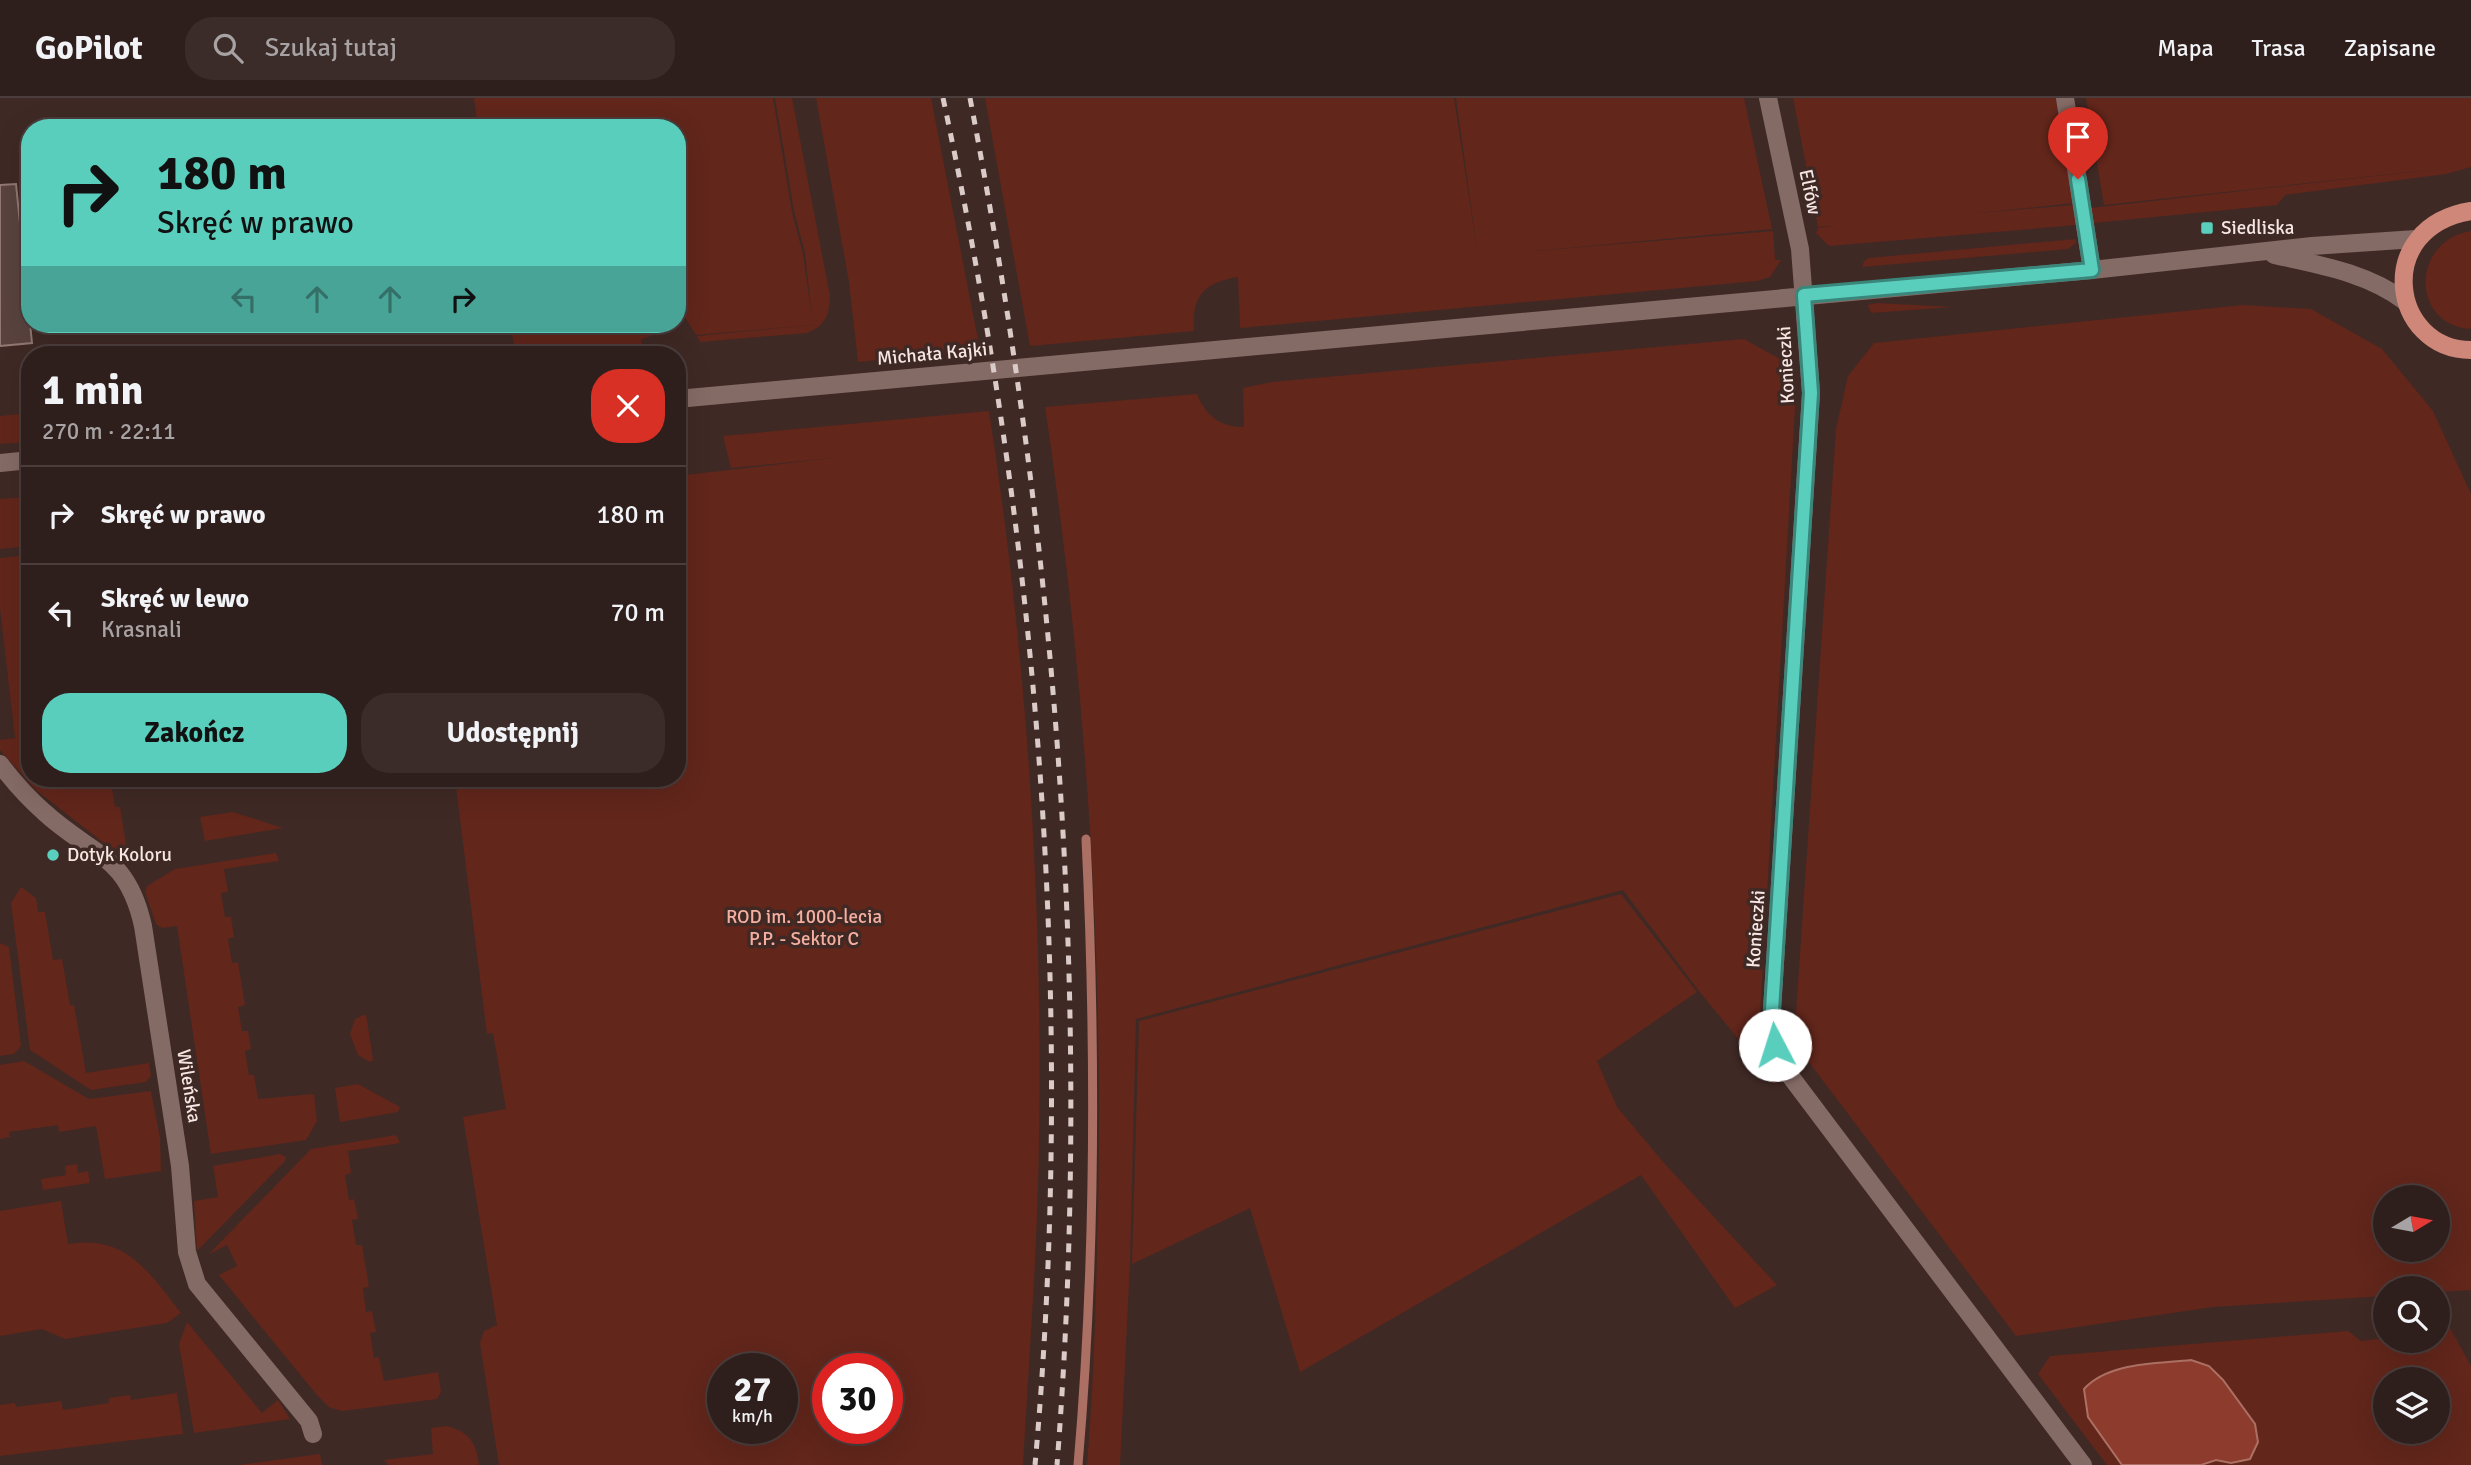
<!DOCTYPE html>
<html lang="pl">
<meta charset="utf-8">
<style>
body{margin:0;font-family:Signika,sans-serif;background:#3b2c29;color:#f1f3f6;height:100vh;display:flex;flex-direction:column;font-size:26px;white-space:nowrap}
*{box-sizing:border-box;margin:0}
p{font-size:23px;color:#a7a2a3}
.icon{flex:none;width:38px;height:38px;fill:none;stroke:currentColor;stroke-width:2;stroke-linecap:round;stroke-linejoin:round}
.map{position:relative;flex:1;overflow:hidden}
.side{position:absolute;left:21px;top:248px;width:665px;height:441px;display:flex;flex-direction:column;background:#2f1f1c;border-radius:28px;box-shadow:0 7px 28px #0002,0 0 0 2px #4a3d3b}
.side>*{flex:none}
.guide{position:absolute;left:21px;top:21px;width:665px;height:214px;border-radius:28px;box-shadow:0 7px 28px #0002,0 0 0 2px #4a3d3b;background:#5acebd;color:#111;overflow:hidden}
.needle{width:46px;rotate:80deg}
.fabs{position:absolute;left:2373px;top:1087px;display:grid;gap:14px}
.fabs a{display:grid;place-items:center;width:77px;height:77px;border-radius:50%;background:#2f1f1c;box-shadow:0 7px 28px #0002,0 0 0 2px #4a3d3b;font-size:35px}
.speed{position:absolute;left:707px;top:1255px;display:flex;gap:14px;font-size:35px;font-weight:700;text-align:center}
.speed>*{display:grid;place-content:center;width:91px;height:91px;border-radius:50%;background:#2f1f1c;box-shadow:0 7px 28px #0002,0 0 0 2px #4a3d3b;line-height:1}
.speed small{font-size:18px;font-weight:400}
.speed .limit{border:10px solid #d22;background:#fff;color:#111}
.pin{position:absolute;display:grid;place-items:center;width:60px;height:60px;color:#fff;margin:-72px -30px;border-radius:50% 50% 50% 0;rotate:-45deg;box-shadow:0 0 7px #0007}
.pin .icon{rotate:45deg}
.me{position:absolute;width:77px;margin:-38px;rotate:355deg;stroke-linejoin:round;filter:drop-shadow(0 0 5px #0008)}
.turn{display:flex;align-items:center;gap:24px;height:147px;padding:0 21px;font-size:32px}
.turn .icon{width:91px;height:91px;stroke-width:2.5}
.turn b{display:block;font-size:49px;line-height:60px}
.lanes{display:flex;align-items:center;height:66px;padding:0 21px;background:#0003;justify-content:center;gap:35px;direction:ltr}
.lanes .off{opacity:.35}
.round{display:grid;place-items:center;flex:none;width:74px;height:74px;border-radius:28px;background:#3b2c29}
.summary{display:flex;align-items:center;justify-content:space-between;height:119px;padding:0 21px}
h1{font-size:42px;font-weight:700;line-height:52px}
.action{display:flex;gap:14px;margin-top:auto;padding:14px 21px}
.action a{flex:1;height:80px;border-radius:28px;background:#5acebd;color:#111;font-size:28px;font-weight:700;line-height:80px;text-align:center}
.action a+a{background:#3b2c29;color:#f1f3f6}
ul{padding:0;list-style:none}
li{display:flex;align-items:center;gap:21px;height:98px;padding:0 21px;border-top:2px solid #4a3d3b}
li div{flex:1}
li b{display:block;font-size:26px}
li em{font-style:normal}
header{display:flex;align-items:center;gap:42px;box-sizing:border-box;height:98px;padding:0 35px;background:#2f1f1c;border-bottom:2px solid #4a3d3b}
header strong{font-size:33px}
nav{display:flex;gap:38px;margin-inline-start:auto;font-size:24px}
.search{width:490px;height:63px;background:#3b2c29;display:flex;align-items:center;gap:18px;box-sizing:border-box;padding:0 24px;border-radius:28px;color:#a7a2a3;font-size:26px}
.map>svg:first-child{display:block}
</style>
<header>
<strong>GoPilot</strong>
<div class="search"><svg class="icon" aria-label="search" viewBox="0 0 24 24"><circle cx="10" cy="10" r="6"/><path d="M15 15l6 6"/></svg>Szukaj tutaj</div>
<nav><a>Mapa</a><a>Trasa</a><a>Zapisane</a></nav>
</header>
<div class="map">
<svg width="2471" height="1367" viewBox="0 0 2471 1367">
<rect width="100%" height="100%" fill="#3f2925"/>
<path fill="#62261b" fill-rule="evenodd" d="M 474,0 L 773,0 L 792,114 L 803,156 L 812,220 L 805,155 L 794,113 L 775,0 L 792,0 L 830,198 C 829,218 826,227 807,235 L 700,244 L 697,238 L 813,227 L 696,237 L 681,213 L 677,214 L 677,30 L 478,30 Z
M 816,0 L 931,0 L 980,252 L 858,264 L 849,184 Z
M 985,0 L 1454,0 L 1478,158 L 1456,0 L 1744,0 L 1772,131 L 1523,154 L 1773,133 L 1775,162 L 1781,162 L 1770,179 L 1757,183 L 1240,230 L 1238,179 C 1203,185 1192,198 1194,233 L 1030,248 Z
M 1793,0 L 2056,0 L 2074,105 L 1978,115 L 2074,107 L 2077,127 L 1829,148 L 1816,135 L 1818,130 L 1833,128 L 1818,129 Z
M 2086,0 L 2471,0 L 2471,69 L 2446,76 L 2285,97 L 2277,107 L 2093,125 L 2091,110 L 2447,70 L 2104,107 Z
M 2471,133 L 2471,231 C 2411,228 2410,143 2471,133 Z
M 2076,141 L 2076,145 L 2068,151 L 1862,169 L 1864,163 L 1869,160 Z
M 1877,205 L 1952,209 L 1871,215 L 1868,207 Z
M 2243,207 L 2311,211 L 2382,251 L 2433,313 L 2471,396 L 2471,1192 L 2438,1194 L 2438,1190 L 2385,1190 L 2385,1198 L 2213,1209 L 2016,1238 L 1802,955 L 1796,915 L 1836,331 L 1848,278 L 1874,245 ZM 2385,1099 L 2438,1099 L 2438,1152 L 2385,1152 Z
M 510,226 L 661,226 L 661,233 L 641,242 L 644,257 L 580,257 L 566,252 L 556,253 L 556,257 L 516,257 Z
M 1744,241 L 1780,261 L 1792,261 L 1795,310 L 1759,935 L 1777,988 L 1699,893 L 1623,792 L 1136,921 L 1130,1165 L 1120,1367 L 1087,1367 C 1094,1284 1096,1200 1098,1117 C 1104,846 1085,577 1045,309 L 1197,296 C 1206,318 1220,329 1244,329 L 1243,290 L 1272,284 Z
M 989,313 C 1026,553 1043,796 1039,1038 C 1038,1148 1029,1258 1023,1367 L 499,1367 L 480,1245 L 484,1233 L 497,1227 L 463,1019 L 506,1011 L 493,935 L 487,936 L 455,681 L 677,681 L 677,378 L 833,360 L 731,370 L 723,338 ZM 723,1270 L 782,1270 L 782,1330 L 723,1330 ZM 828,1270 L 887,1270 L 887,1330 L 828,1330 Z
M 30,315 L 30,344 L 0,346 L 0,318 Z
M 30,399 L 30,448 L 0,451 L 0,401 Z
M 30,457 L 30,681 L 116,681 L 111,684 L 115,709 L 120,709 L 128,759 L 123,760 L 36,692 L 0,652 L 0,642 L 15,640 L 0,510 L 0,460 Z
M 233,714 L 283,730 L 205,743 L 200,719 Z
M 276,755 L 279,763 L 224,771 L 228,794 L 221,795 L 225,819 L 231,819 L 234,839 L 228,841 L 232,865 L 238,864 L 245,907 L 238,909 L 242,933 L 248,933 L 251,951 L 245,953 L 249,977 L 254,977 L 258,1001 L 314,996 L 317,1023 L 306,1042 L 211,1056 L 177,828 L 162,830 L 156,826 L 145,794 L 147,788 L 175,771 Z
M 21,789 L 36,800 L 38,814 L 45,814 L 53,862 L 62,861 L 70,907 L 74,907 L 86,975 L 149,965 L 151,978 L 146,984 L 91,992 L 30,952 L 11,805 Z
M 1621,796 L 1697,894 L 1597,963 L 1617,1009 L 1664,1065 L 1777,1187 L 1735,1210 L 1641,1077 L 1300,1274 L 1250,1110 L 1132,1166 L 1139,923 Z
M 0,845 L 9,849 L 21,948 L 14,956 L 0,958 Z
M 366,916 L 373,962 L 370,964 L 358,957 L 350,936 L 355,921 Z
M 24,963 L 89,1001 L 151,993 L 160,1040 L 161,1073 L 105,1081 L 96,1028 L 59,1034 L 58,1027 L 9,1034 L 10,1039 L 0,1041 L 0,967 Z
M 358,986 L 400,1009 L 398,1014 L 340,1024 L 335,990 Z
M 396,1037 L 400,1045 L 348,1053 L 351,1075 L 345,1077 L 349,1102 L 354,1101 L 358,1121 L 352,1122 L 356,1147 L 362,1147 L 369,1189 L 363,1190 L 366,1214 L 372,1213 L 376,1234 L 370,1235 L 374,1260 L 379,1259 L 384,1283 L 438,1274 L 441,1294 L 437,1301 L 342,1313 L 329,1309 L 316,1296 L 219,1177 L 237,1168 L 227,1147 L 209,1156 L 311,1051 Z
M 280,1056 L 286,1059 L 285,1063 L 197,1153 L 194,1103 L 218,1099 L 213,1068 Z
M 77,1066 L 78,1075 L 88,1073 L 90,1085 L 43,1092 L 41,1081 L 66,1077 L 65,1068 Z
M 61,1103 L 68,1146 C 126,1136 149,1174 181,1215 L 167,1225 L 65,1241 L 42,1231 L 0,1238 L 0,1113 Z
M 2445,1221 L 2471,1268 L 2471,1367 L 2107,1367 L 2038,1276 L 2050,1258 L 2348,1233 L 2361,1243 L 2385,1240 L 2385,1242 L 2438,1242 L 2438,1222 ZM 2385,1281 L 2438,1281 L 2438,1334 L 2385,1334 Z
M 187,1224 L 262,1315 L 278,1302 L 290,1321 L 194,1335 L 179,1246 Z
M 177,1295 L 183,1336 L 0,1358 L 0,1307 L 15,1305 L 16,1309 L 61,1303 L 63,1312 L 109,1305 L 109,1300 L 130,1297 L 131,1302 Z
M 447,1328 C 469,1334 477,1345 479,1367 L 389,1367 L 384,1362 L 433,1356 L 431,1330 Z
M 320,1356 L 322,1367 L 239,1367 Z"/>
<path fill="#8c3b2c" stroke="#ac6f63" stroke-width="2" d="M 2191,1262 L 2209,1268 L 2223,1282 L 2255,1326 L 2258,1344 L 2250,1361 L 2231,1365 L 2216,1362 L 2201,1367 L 2122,1367 L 2088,1319 L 2084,1291 C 2109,1264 2156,1266 2191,1262 Z"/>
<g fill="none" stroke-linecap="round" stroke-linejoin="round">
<path stroke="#ac6f63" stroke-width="9" d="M 1078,1367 C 1096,1159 1096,949 1086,741"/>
</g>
<path fill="#5a433e" stroke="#927872" stroke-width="2" d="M 16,86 L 32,245 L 0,248 L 0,87 Z"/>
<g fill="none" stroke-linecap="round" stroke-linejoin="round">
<path stroke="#856b66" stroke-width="18" d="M 1768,0 L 1800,151 L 1811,295 L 1772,912 L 1775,947 L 1788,975 L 2083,1367
M 2065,0 L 2092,172
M 2274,157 C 2320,167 2368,175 2406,204
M 677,301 L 2092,172 L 2312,148 L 2416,141
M 0,365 L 30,362
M 0,666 C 13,683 28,700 44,714 C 92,758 127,756 143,828 L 180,1068 L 187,1154 L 197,1186 L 309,1323 L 313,1336"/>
<path stroke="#ce8779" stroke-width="18" d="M 2471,113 C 2372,129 2391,252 2471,252"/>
<path stroke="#dbcbc8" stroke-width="5" stroke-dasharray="9 9" stroke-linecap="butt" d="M 943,0 C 1039,448 1076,910 1035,1367
M 970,0 C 1057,455 1093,904 1057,1367"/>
</g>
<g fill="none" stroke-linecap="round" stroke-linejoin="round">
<g stroke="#3a867b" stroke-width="18">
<path id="route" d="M 1775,947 L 1772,912 L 1811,295 L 1804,197 L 2092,172 L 2078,81"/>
</g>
<use href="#route" stroke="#5acebd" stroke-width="12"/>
</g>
<g fill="#5acebd" stroke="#3f2925" stroke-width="2.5">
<rect x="2200" y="123" width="14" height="14" rx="3.5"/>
<circle cx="53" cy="757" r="7"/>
</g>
<g text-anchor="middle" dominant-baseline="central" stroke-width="7" stroke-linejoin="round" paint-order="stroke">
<g font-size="19" fill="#f6e7e4" stroke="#3f2925">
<text transform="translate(1810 94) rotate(78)">Elfów</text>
<text transform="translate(932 256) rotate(-5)">Michała Kajki</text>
<text transform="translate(1786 267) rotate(-93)">Konieczki</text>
<text transform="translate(1756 831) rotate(-86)">Konieczki</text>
<text transform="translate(189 988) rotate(81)">Wileńska</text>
</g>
<g font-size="19" fill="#f6e7e4" stroke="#3f2925" text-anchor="start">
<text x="2221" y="130">Siedliska</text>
<text x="67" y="757">Dotyk Koloru</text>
</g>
<g font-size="19" fill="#f5afa0" stroke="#3f2925">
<text x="804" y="819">ROD im. 1000-lecia<tspan x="804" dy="22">P.P. - Sektor C</tspan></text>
</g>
</g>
</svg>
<div class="fabs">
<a><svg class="needle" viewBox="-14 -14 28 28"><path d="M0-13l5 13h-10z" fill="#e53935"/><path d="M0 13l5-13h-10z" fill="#a7a2a3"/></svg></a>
<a><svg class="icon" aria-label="search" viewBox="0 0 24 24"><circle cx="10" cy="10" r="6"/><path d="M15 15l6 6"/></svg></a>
<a><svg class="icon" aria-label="layers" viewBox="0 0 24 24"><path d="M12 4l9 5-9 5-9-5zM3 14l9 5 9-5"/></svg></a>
</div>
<div class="speed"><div>27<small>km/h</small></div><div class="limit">30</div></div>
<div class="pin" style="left:2078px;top:81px;background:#d93025"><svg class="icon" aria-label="arrive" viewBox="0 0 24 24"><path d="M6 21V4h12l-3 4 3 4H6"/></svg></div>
<svg class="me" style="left:1775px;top:947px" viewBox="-20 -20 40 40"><circle r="19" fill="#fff"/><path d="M0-13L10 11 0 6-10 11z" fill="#5acebd"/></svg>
<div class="guide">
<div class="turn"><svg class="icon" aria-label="right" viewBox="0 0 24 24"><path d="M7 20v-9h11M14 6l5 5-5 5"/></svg><div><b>180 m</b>Skręć w prawo</div></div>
<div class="lanes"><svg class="icon off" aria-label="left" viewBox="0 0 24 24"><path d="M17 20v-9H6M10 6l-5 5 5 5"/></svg><svg class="icon off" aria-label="ahead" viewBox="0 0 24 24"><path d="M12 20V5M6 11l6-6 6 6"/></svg><svg class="icon off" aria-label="ahead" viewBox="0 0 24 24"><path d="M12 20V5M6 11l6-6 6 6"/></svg><svg class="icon" aria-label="right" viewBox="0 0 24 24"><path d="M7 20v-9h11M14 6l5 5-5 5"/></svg></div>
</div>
<section class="side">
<div class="summary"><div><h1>1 min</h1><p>270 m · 22:11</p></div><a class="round" style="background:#d93025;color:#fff"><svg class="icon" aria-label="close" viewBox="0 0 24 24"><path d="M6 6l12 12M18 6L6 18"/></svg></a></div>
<ul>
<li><svg class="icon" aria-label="right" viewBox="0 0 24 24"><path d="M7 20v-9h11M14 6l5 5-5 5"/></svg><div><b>Skręć w prawo</b></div><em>180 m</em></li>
<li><svg class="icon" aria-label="left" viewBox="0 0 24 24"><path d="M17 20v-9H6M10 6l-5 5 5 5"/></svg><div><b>Skręć w lewo</b><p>Krasnali</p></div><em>70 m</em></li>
</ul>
<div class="action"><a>Zakończ</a><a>Udostępnij</a></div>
</section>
</div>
